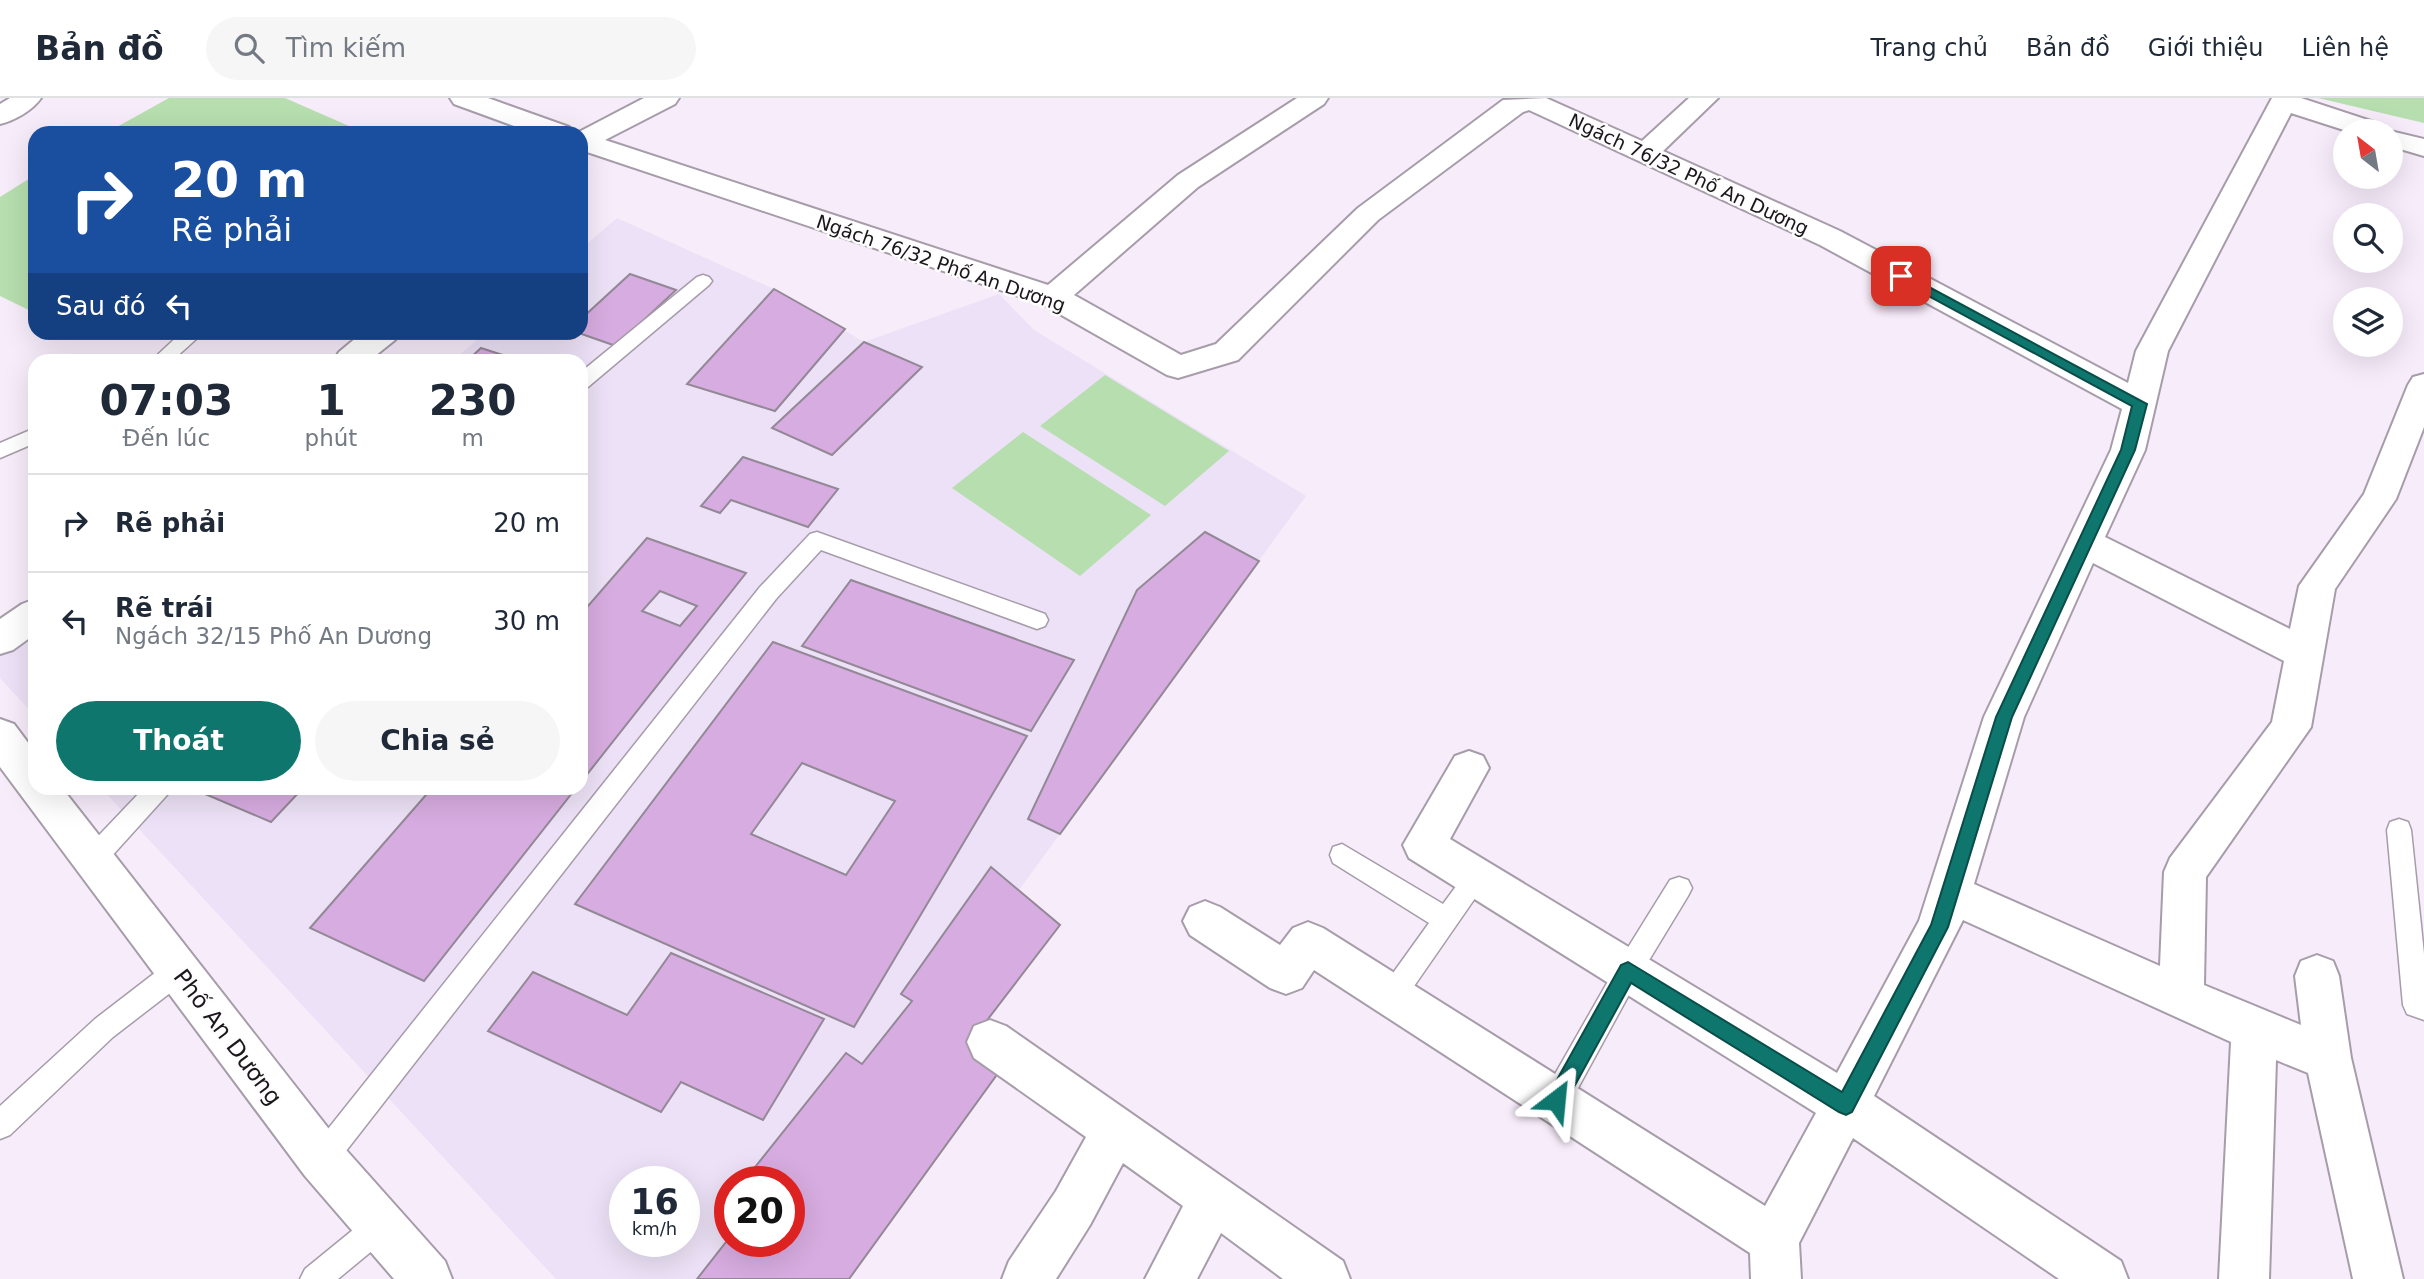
<!DOCTYPE html>
<html lang="vi">
<meta charset="utf-8">
<style>
body{margin:0;font-family:"DejaVu Sans",sans-serif;background:#f6f6f7;color:#1f2937;height:100vh;display:flex;flex-direction:column;font-size:26px;white-space:nowrap}
*{box-sizing:border-box;margin:0}
p{font-size:23px;color:#747a83}
.icon{flex:none;width:38px;height:38px;fill:none;stroke:currentColor;stroke-width:2;stroke-linecap:round;stroke-linejoin:round}
.map{position:relative;flex:1;overflow:hidden}
.sheet{position:absolute;left:28px;top:256px;width:560px;height:441px;display:flex;flex-direction:column;background:#fff;border-radius:21px;box-shadow:0 7px 28px #0002}
.sheet>*{flex:none}
.top-card{position:absolute;left:28px;top:28px;width:560px;height:214px;border-radius:21px;box-shadow:0 7px 28px #0002;background:#1a4fa0;color:#fff;overflow:hidden}
.needle{width:46px;rotate:329deg}
.tools{position:absolute;left:2333px;top:21px;display:grid;gap:14px}
.tools a{display:grid;place-items:center;width:70px;height:70px;border-radius:50%;background:#fff;box-shadow:0 7px 28px #0002;font-size:35px}
.speed{position:absolute;left:609px;top:1068px;display:flex;gap:14px;font-size:35px;font-weight:700;text-align:center}
.speed>*{display:grid;place-content:center;width:91px;height:91px;border-radius:50%;background:#fff;box-shadow:0 7px 28px #0002;line-height:1}
.speed small{font-size:18px;font-weight:400}
.speed .limit{border:10px solid #d22;background:#fff;color:#111}
.pin{position:absolute;display:grid;place-items:center;width:60px;height:60px;color:#fff;margin:-30px;border-radius:14px;box-shadow:0 4px 10px #0006}
.me{position:absolute;width:77px;margin:-38px;rotate:29deg;stroke-linejoin:round;filter:drop-shadow(0 0 5px #0008)}
.turn{display:flex;align-items:center;gap:24px;height:147px;padding:0 28px;font-size:32px}
.turn .icon{width:91px;height:91px;stroke-width:2.5}
.turn b{display:block;font-size:49px;line-height:60px}
.then{display:flex;align-items:center;height:66px;padding:0 28px;background:#0003;gap:14px;font-size:26px}
.eta{display:flex;justify-content:space-evenly;align-items:center;height:119px;text-align:center}
.eta b{font-size:42px;font-weight:800;line-height:49px}
.action{display:flex;gap:14px;margin-top:auto;padding:14px 28px}
.action a{flex:1;height:80px;border-radius:42px;background:#0f766e;color:#fff;font-size:28px;font-weight:800;line-height:80px;text-align:center}
.action a+a{background:#f6f6f7;color:#1f2937}
ul{padding:0;list-style:none}
li{display:flex;align-items:center;gap:21px;height:98px;padding:0 28px;border-top:2px solid #e0e1e3}
li div{flex:1}
li b{display:block;font-size:26px}
li em{font-style:normal}
header{display:flex;align-items:center;gap:42px;box-sizing:border-box;height:98px;padding:0 35px;background:#fff;border-bottom:2px solid #e0e1e3}
header strong{font-size:33px}
nav{display:flex;gap:38px;margin-inline-start:auto;font-size:24px}
.search{width:490px;height:63px;background:#f6f6f7;display:flex;align-items:center;gap:18px;box-sizing:border-box;padding:0 24px;border-radius:38px;color:#747a83;font-size:26px}
.map>svg:first-child{display:block}
</style>
<header>
<strong>Bản đồ</strong>
<div class="search"><svg class="icon" aria-label="search" viewBox="0 0 24 24"><circle cx="10" cy="10" r="6"/><path d="M15 15l6 6"/></svg>Tìm kiếm</div>
<nav><a>Trang chủ</a><a>Bản đồ</a><a>Giới thiệu</a><a>Liên hệ</a></nav>
</header>
<div class="map">
<svg width="2424" height="1181" viewBox="0 0 2424 1181">
<rect width="100%" height="100%" fill="#f7ecfa"/>
<path fill="#ece1f6" fill-rule="evenodd" d="M 617,120 L 774,191 L 864,244 L 999,196 L 1034,232 L 1306,398 L 1019,792 L 1060,827 L 975,938 L 849,1181 L 556,1181 L 101,690 L 581,690 L 581,262 L 453,262 L 485,235 L 581,234 L 581,151 ZM 625,1083 L 684,1083 L 684,1143 L 625,1143 ZM 730,1083 L 789,1083 L 789,1143 L 730,1143 Z
M 35,526 L 35,618 L 0,580 L 0,551 Z"/>
<path fill="#b6deae" d="M 169,0 L 285,0 L 365,35 L 106,35 Z
M 2318,0 L 2424,0 L 2424,25 Z
M 35,77 L 35,215 L 0,198 L 0,99 Z
M 1105,277 L 1229,353 L 1165,408 L 1040,328 Z
M 1023,334 L 1151,417 L 1080,478 L 952,390 Z"/>
<path fill="#d7ace0" stroke="#938895" stroke-width="2" fill-rule="evenodd" d="M 630,176 L 676,192 L 616,248 L 576,234 L 581,234 L 581,221 Z
M 774,191 L 845,231 L 775,313 L 687,286 Z
M 864,244 L 922,269 L 832,357 L 772,330 Z
M 481,250 L 518,262 L 468,262 Z
M 743,359 L 838,391 L 808,429 L 731,402 L 720,415 L 701,408 Z
M 1205,434 L 1259,463 L 1060,736 L 1028,721 L 1137,492 Z
M 647,440 L 746,475 L 581,684 L 581,516 ZM 660,493 L 697,508 L 680,528 L 642,513 Z
M 851,482 L 1074,562 L 1031,633 L 802,548 Z
M 773,544 L 1027,638 L 854,929 L 575,806 ZM 802,665 L 895,703 L 846,777 L 751,736 Z
M 191,690 L 303,690 L 271,724 Z
M 432,690 L 576,690 L 424,883 L 310,830 Z
M 991,769 L 1060,827 L 975,938 L 1009,960 L 849,1181 L 697,1181 L 730,1139 L 730,1143 L 789,1143 L 789,1083 L 744,1083 L 846,955 L 862,966 L 912,903 L 901,896 Z
M 671,855 L 824,921 L 763,1022 L 681,984 L 661,1014 L 488,933 L 533,874 L 627,917 Z"/>
<g fill="none" stroke-linecap="round" stroke-linejoin="round">
<g stroke="#a79ca9" stroke-width="3">
<path id="service" d="M 703,177 L 709,179 L 712,183 L 709,187 L 588,289 L 581,291 L 581,274 L 697,179 Z
M 182,234 L 204,234 L 173,262 L 152,262 Z
M 35,330 L 35,345 L 0,360 L 0,345 Z
M 817,434 L 1045,516 L 1048,522 L 1045,528 L 1037,531 L 821,452 L 776,501 L 332,1071 L 322,1075 L 312,1071 L 308,1061 L 312,1051 L 760,489 L 810,436 Z
M 144,690 L 171,690 L 167,697 L 101,770 L 92,773 L 83,770 L 80,762 L 83,754 Z
M 2399,721 L 2408,724 L 2411,732 L 2424,856 L 2424,922 L 2407,916 L 2403,907 L 2387,732 L 2390,724 Z
M 1342,746 L 1443,806 L 1468,772 L 1477,769 L 1486,772 L 1489,780 L 1401,907 L 1392,911 L 1383,907 L 1379,898 L 1383,889 L 1429,825 L 1333,765 L 1330,757 L 1333,749 Z
M 1679,779 L 1688,782 L 1692,790 L 1688,798 L 1637,882 L 1566,1012 L 1556,1016 L 1546,1012 L 1542,1002 L 1546,992 L 1619,864 L 1670,782 Z
M 178,861 L 187,864 L 191,873 L 187,882 L 113,939 L 10,1037 L 0,1041 L 0,1008 L 95,921 L 169,864 Z
M 380,1113 L 390,1118 L 395,1128 L 390,1138 L 338,1181 L 300,1181 L 305,1171 L 370,1118 Z"/>
</g>
<g stroke="#a79ca9" stroke-width="4">
<path id="minor" d="M 10,0 L 41,0 C 33,12 14,23 0,26 L 0,6 Z
M 450,0 L 488,0 L 569,29 L 573,35 L 533,35 L 454,6 Z
M 644,0 L 679,0 L 675,6 L 605,42 L 1048,187 L 1178,77 L 1297,0 L 1328,0 L 1324,6 L 1198,89 L 1074,197 L 1181,257 L 1216,246 L 1358,110 L 1503,2 L 1546,0 L 1642,43 L 1689,0 L 1718,0 L 1663,53 L 1840,133 L 2128,285 L 2136,253 L 2272,0 L 2301,0 L 2383,27 L 2386,32 L 2424,41 L 2424,58 L 2390,48 L 2390,33 L 2347,33 L 2291,15 L 2168,253 L 2145,352 L 2105,439 L 2290,531 L 2299,488 L 2364,396 L 2408,287 L 2413,279 L 2424,276 L 2424,329 L 2396,401 L 2335,491 L 2311,629 L 2206,779 L 2204,887 L 2301,927 L 2295,878 L 2301,863 L 2317,857 L 2333,863 L 2339,878 L 2351,960 L 2403,1181 L 2353,1181 L 2308,975 L 2276,962 L 2269,1181 L 2219,1181 L 2231,944 L 1963,822 L 1874,998 L 2121,1163 L 2128,1181 L 2059,1181 L 1853,1040 L 1799,1145 L 1801,1181 L 1751,1181 L 1750,1155 L 1314,872 L 1302,890 L 1286,896 L 1270,890 L 1190,837 L 1183,823 L 1190,809 L 1205,803 L 1220,809 L 1280,847 L 1293,830 L 1308,824 L 1323,830 L 1765,1108 L 1816,1015 L 1409,760 L 1403,747 L 1455,658 L 1469,653 L 1483,658 L 1489,670 L 1450,741 L 1837,975 L 1919,823 L 1984,619 L 2111,352 L 2122,311 L 1820,147 L 1529,12 L 1523,14 L 1378,122 L 1238,262 L 1178,280 L 1167,277 L 1042,206 L 581,52 L 581,35 L 577,35 ZM 2093,465 L 2284,563 L 2272,624 L 2170,760 L 2164,774 L 2160,868 L 1974,786 L 2024,619 Z
M 363,234 L 399,234 L 395,242 L 370,262 L 334,262 L 339,254 Z
M 35,501 L 35,536 L 13,552 L 0,556 L 0,521 L 22,506 Z
M 990,922 L 1006,928 L 1343,1163 L 1350,1181 L 1283,1181 L 1221,1135 L 1197,1181 L 1145,1181 L 1183,1108 L 1123,1065 L 1090,1127 L 1056,1181 L 1002,1181 L 1009,1163 L 1056,1093 L 1086,1039 L 974,960 L 967,944 L 974,928 Z"/>
</g>
<g stroke="#a79ca9" stroke-width="4">
<path id="tertiary" d="M 0,621 L 14,626 L 35,654 L 35,690 L 62,690 L 339,1044 L 445,1163 L 452,1181 L 394,1181 L 305,1078 L 0,669 Z"/>
</g>
<use href="#service" fill="#fff" fill-rule="evenodd"/>
<use href="#minor" fill="#fff" fill-rule="evenodd"/>
<use href="#tertiary" fill="#fff" fill-rule="evenodd"/>
</g>
<path fill="#0f766e" stroke="#0a4d48" stroke-width="2" d="M 1901,174 L 2147,306 L 2135,352 L 2012,619 L 1948,829 L 1852,1014 L 1846,1017 L 1839,1014 L 1631,885 L 1563,1009 L 1556,1012 L 1549,1009 L 1546,1002 L 1549,996 L 1621,867 L 1628,864 L 1842,994 L 1931,827 L 1996,619 L 2121,352 L 2132,308 L 1897,181 L 1897,175 Z"/>
<g text-anchor="middle" dominant-baseline="central" stroke-width="5" stroke-linejoin="round" paint-order="stroke">
<g font-size="19" fill="#1a161b" stroke="#fdfdfd">
<text transform="translate(1689 76) rotate(25)">Ngách 76/32 Phố An Dương</text>
<text transform="translate(941 165) rotate(19)">Ngách 76/32 Phố An Dương</text>
</g>
<g font-size="23" fill="#1a161b" stroke="#fdfdfd">
<text transform="translate(228 939) rotate(53)">Phố An Dương</text>
</g>
</g>
</svg>
<div class="tools">
<a><svg class="needle" viewBox="-14 -14 28 28"><path d="M0-13l5 13h-10z" fill="#e53935"/><path d="M0 13l5-13h-10z" fill="#747a83"/></svg></a>
<a><svg class="icon" aria-label="search" viewBox="0 0 24 24"><circle cx="10" cy="10" r="6"/><path d="M15 15l6 6"/></svg></a>
<a><svg class="icon" aria-label="layers" viewBox="0 0 24 24"><path d="M12 4l9 5-9 5-9-5zM3 14l9 5 9-5"/></svg></a>
</div>
<div class="speed"><div>16<small>km/h</small></div><div class="limit">20</div></div>
<div class="pin" style="left:1901px;top:178px;background:#d93025"><svg class="icon" aria-label="arrive" viewBox="0 0 24 24"><path d="M6 21V4h12l-3 4 3 4H6"/></svg></div>
<svg class="me" style="left:1556px;top:1002px" viewBox="-20 -20 40 40"><path d="M0-17L14 15 0 8-14 15z" fill="#0f766e" stroke="#fff" stroke-width="4"/></svg>
<div class="top-card">
<div class="turn"><svg class="icon" aria-label="right" viewBox="0 0 24 24"><path d="M7 20v-9h11M14 6l5 5-5 5"/></svg><div><b>20 m</b>Rẽ phải</div></div>
<div class="then">Sau đó<svg class="icon" aria-label="left" viewBox="0 0 24 24"><path d="M17 20v-9H6M10 6l-5 5 5 5"/></svg></div>
</div>
<section class="sheet">
<div class="eta">
<div><b>07:03</b><p>Đến lúc</p></div>
<div><b>1</b><p>phút</p></div>
<div><b>230</b><p>m</p></div>
</div>
<ul>
<li><svg class="icon" aria-label="right" viewBox="0 0 24 24"><path d="M7 20v-9h11M14 6l5 5-5 5"/></svg><div><b>Rẽ phải</b></div><em>20 m</em></li>
<li><svg class="icon" aria-label="left" viewBox="0 0 24 24"><path d="M17 20v-9H6M10 6l-5 5 5 5"/></svg><div><b>Rẽ trái</b><p>Ngách 32/15 Phố An Dương</p></div><em>30 m</em></li>
</ul>
<div class="action"><a>Thoát</a><a>Chia sẻ</a></div>
</section>
</div>
